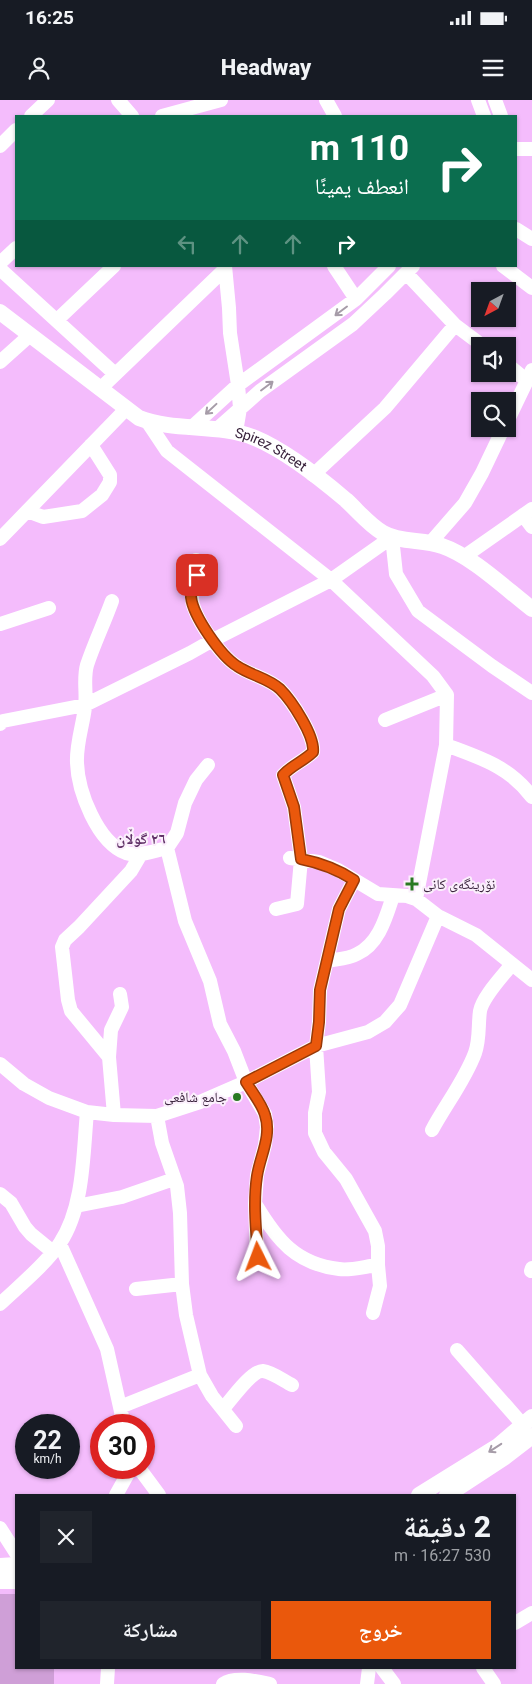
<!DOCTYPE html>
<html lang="ar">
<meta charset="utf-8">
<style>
body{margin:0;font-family:Roboto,"Noto Naskh Arabic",sans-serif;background:#20242c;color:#f1f3f6;direction:rtl;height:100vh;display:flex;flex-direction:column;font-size:19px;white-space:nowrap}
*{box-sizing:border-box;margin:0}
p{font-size:16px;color:#9ea1a6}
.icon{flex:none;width:28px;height:28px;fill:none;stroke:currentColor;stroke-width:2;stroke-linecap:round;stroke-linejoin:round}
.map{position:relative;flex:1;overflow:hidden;direction:ltr}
.drawer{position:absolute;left:15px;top:1394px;width:501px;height:175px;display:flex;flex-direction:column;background:#171b24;border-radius:0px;box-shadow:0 1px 4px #0004;direction:rtl}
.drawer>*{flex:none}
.top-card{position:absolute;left:15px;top:15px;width:502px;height:152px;border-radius:0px;box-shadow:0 1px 4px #0004;direction:rtl;background:#0b6e4f;color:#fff;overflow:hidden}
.needle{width:32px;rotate:221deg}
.controls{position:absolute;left:471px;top:182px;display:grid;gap:10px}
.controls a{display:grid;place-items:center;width:45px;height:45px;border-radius:0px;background:#171b24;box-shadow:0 1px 4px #0004;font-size:25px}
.speed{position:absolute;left:15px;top:1314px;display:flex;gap:10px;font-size:25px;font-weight:700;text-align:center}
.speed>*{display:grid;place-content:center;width:65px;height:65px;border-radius:50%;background:#171b24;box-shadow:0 1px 4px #0004;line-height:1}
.speed small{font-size:12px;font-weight:400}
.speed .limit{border:8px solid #d22;background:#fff;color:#111}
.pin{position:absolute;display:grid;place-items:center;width:42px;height:42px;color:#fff;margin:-21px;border-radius:10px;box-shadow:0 2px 8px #0006}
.me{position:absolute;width:55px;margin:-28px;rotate:357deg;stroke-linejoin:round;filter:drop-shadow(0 0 4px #0008)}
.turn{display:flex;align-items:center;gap:18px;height:105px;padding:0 25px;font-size:22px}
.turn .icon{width:65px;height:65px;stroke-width:2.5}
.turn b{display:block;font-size:35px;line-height:42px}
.lanes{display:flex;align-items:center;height:48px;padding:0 25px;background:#0003;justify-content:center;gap:25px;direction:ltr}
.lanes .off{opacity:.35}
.round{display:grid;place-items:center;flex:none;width:52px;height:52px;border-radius:0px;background:#20242c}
.headline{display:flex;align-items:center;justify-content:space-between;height:85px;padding:0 25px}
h1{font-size:30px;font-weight:800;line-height:38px}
.action{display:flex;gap:10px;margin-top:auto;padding:10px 25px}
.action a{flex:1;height:58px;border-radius:0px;background:#ea580c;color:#fff;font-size:20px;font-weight:800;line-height:58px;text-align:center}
.action a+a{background:#20242c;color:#f1f3f6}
.status{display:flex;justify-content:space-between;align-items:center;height:35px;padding:0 25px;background:#171b24;direction:ltr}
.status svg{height:14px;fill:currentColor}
header{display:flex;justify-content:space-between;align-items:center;height:65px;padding:0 25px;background:#171b24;font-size:22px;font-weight:800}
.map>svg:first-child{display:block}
</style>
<div class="status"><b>16:25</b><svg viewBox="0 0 49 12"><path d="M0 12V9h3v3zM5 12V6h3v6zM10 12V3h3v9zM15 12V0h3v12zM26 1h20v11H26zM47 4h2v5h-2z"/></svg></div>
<header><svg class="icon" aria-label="menu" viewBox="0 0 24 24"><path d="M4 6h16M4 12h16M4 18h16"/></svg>Headway<svg class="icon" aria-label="person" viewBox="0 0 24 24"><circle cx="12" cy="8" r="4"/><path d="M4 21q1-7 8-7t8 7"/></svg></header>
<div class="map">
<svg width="532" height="1584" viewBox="0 0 532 1584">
<rect width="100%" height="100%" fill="#f4bcfc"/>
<path fill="#cf9fd7" d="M 0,1494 L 16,1494 L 16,1568 L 54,1568 L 54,1584 L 0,1584 Z"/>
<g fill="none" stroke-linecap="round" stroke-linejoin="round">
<path stroke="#fff" stroke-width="14" d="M 118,0 L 132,16
M 326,0 L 335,16
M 478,0 L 484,16
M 495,0 L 501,16
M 31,16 L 48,0
M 162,16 L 221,0
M 0,46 L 16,30
M 516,49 L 532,49
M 516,129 L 532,139
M 0,163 L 16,148
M 225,166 L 229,208 L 230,233 L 238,285 L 240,308 L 236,332
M 334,166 L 356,199
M 503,166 L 532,188
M 0,169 L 115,274
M 406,173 L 455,225 L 483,246
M 57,220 L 114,166
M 0,262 L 29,236
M 508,265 L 526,280
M 100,289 L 225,169
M 508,320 L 532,270
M 147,321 L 167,351 L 331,480 L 433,576 L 447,595 L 446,645 L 416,799
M 191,328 L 238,285 L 356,199 L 389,166
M 217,329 L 260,291 L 353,224 L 385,194 L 413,166
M 313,375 L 385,308 L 455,225
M 27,411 L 43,417 L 82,411 L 102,395 L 110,382 L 110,375 L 91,345
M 523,415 L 532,427
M 0,439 L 126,309
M 431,442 L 465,403 L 482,373 L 503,329
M 465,456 L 532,409
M 196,460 C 196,465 197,470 197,475 C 195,487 189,496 194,508 C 200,525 222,557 237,566 C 250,575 268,578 280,589 C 292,601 315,636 313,652 C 304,661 292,665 283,675 L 294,707 L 301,759 L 297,804 L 276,809
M 112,501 C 104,523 94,544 87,565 C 83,579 87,593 85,607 C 83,625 76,644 77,663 C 78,691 97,742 126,753 C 138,757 155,751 167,748 L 177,733 L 185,703 L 196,680 L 208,665
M 0,524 L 49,508
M 385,620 L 447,595
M 0,624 L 3,621 L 85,605 L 190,553 L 213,540 L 331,480 L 392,437 L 396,474 L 418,511 L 492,566 L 532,593
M 446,645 C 480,658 509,666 532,697
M 167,748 L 185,821 L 210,881 L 220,924 L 234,951 L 246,982 L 265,1014 L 267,1027 L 265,1045 L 257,1075 L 255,1104 L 257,1157
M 290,758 L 319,762 L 338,770 L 378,794 L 407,796 L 416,799 L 438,816 L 476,835 L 532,880
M 354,780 L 339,809 L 320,890 L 319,922 L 316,946 L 319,992 L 315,1013 L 315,1033 L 324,1052 L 346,1079 L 375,1131 L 378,1146 L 378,1165 L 380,1186 L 373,1213
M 327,861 C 337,859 348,859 357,854 C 379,844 386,817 393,796
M 109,957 L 111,930 L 122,907 L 120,894
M 0,964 L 24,984 L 49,998 L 87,1012 L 114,1015 L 157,1016 L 200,1002 L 246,982 L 316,946 L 368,932 L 385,922 L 400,905 L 438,816
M 114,1015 L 109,957 L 71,911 L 68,900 L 62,847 L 65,840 L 79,827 L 131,771 L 141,754
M 157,1016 L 162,1043 L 177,1086 L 180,1113 L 182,1184 L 186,1215 L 200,1275 L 212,1296 L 236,1326
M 432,1030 C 446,1004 465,980 475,953 C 480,939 478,925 480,911 C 483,896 503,876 512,864
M 0,1094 L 11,1103 L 25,1127 L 31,1134 L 53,1152
M 256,1105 C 277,1140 296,1164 339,1169 C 351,1171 366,1166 378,1165
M 76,1106 L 122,1097 L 174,1079
M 60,1144 L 107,1249 L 124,1325
M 531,1171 L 532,1168
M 136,1189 L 182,1184
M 0,1204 C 18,1187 47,1163 60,1143 C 84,1107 83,1054 87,1012
M 457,1250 L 523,1325
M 120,1307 L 200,1275
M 223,1309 C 230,1301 252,1270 263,1271 C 272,1272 284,1281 292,1285
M 139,1368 L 159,1395
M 116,1395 L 131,1368
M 0,1428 L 16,1453
M 515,1523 L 532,1513
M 382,1568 L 394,1584
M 483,1568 L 494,1584
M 107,1584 L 108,1568
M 223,1584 C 235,1576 256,1581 270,1584
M 367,1584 L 369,1568"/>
<g stroke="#fff" stroke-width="16">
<path id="s1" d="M 0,212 L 139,318 C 176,332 218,323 255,338 C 286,351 320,378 346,400 C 358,411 369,425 383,433 C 400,443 423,439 442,446 C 472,456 506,489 532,509"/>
<path d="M 419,1395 L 498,1346 L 532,1317"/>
<path d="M 447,1395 L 505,1357 L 532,1336"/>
<path d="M 0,1466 L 16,1465"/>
<path d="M 0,1481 L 16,1481"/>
</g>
</g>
<defs><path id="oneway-shaft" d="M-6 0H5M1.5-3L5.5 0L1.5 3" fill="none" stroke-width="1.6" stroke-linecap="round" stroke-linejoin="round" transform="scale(1.25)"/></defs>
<g stroke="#a69ca8">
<use href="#oneway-shaft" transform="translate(341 211) rotate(143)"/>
<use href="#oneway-shaft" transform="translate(267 286) rotate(-37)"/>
<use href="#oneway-shaft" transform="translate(211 309) rotate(137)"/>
<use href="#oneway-shaft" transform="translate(495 1348) rotate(147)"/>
</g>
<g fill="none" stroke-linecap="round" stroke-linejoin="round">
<g stroke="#983908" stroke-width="12">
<path id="route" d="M 197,475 C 194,482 191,490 191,497 C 193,516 221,556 237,566 C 250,575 268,578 280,589 C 292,601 315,636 313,652 C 304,661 292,665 283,675 L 294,707 L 301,759 C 321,763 337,769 354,780 L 339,809 L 320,890 L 319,922 L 316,946 L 246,982 C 252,992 262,1004 265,1015 C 272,1036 260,1056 257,1076 C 253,1102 256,1130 258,1157"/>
</g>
<use href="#route" stroke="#ea580c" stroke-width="9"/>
</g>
<g fill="#297922" stroke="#fbeffc" stroke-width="2">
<path d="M409.5 776.5h5v5h5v5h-5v5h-5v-5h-5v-5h5z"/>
<circle cx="237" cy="997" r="5"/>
</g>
<g text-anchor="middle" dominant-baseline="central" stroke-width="4" stroke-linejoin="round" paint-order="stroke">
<g font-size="14" fill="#3a243d" stroke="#fbeffc">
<text stroke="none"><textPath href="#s1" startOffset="312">Spirez Street</textPath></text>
</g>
<g font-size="14" fill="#3a243d" stroke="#fbeffc" text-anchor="start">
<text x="423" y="784">نۆرینگەی کانی</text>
<text x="227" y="997" text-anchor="end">جامع شافعی</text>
</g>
<g font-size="15" font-weight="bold" fill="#613168" stroke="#fbeffc">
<text x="141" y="739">٢٦ گوڵان</text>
</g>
</g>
</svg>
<div class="controls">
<a><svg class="needle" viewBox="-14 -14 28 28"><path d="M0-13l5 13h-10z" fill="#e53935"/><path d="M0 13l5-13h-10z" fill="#9ea1a6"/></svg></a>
<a><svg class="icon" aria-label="sound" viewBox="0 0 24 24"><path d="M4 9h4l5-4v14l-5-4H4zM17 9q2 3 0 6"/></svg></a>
<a><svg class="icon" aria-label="search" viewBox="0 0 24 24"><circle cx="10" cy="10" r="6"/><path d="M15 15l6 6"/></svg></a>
</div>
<div class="speed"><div>22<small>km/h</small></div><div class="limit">30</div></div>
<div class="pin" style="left:197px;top:475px;background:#d93025"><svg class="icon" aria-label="arrive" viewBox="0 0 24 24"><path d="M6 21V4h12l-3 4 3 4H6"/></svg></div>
<svg class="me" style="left:258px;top:1157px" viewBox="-20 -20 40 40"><path d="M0-17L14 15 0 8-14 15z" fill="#ea580c" stroke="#fff" stroke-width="4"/></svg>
<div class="top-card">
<div class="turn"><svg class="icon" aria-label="right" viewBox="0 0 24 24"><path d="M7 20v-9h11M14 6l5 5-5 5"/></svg><div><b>110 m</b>انعطف يمينًا</div></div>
<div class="lanes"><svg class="icon off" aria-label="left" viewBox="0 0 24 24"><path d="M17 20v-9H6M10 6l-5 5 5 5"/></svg><svg class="icon off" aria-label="ahead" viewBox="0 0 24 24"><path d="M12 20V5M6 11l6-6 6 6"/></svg><svg class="icon off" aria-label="ahead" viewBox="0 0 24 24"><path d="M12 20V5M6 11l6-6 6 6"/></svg><svg class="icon" aria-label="right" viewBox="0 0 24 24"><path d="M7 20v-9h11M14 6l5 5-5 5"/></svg></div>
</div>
<section class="drawer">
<div class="headline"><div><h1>2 دقيقة</h1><p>530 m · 16:27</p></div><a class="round"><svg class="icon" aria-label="close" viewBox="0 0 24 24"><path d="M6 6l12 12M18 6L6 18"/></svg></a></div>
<div class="action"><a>خروج</a><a>مشاركة</a></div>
</section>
</div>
